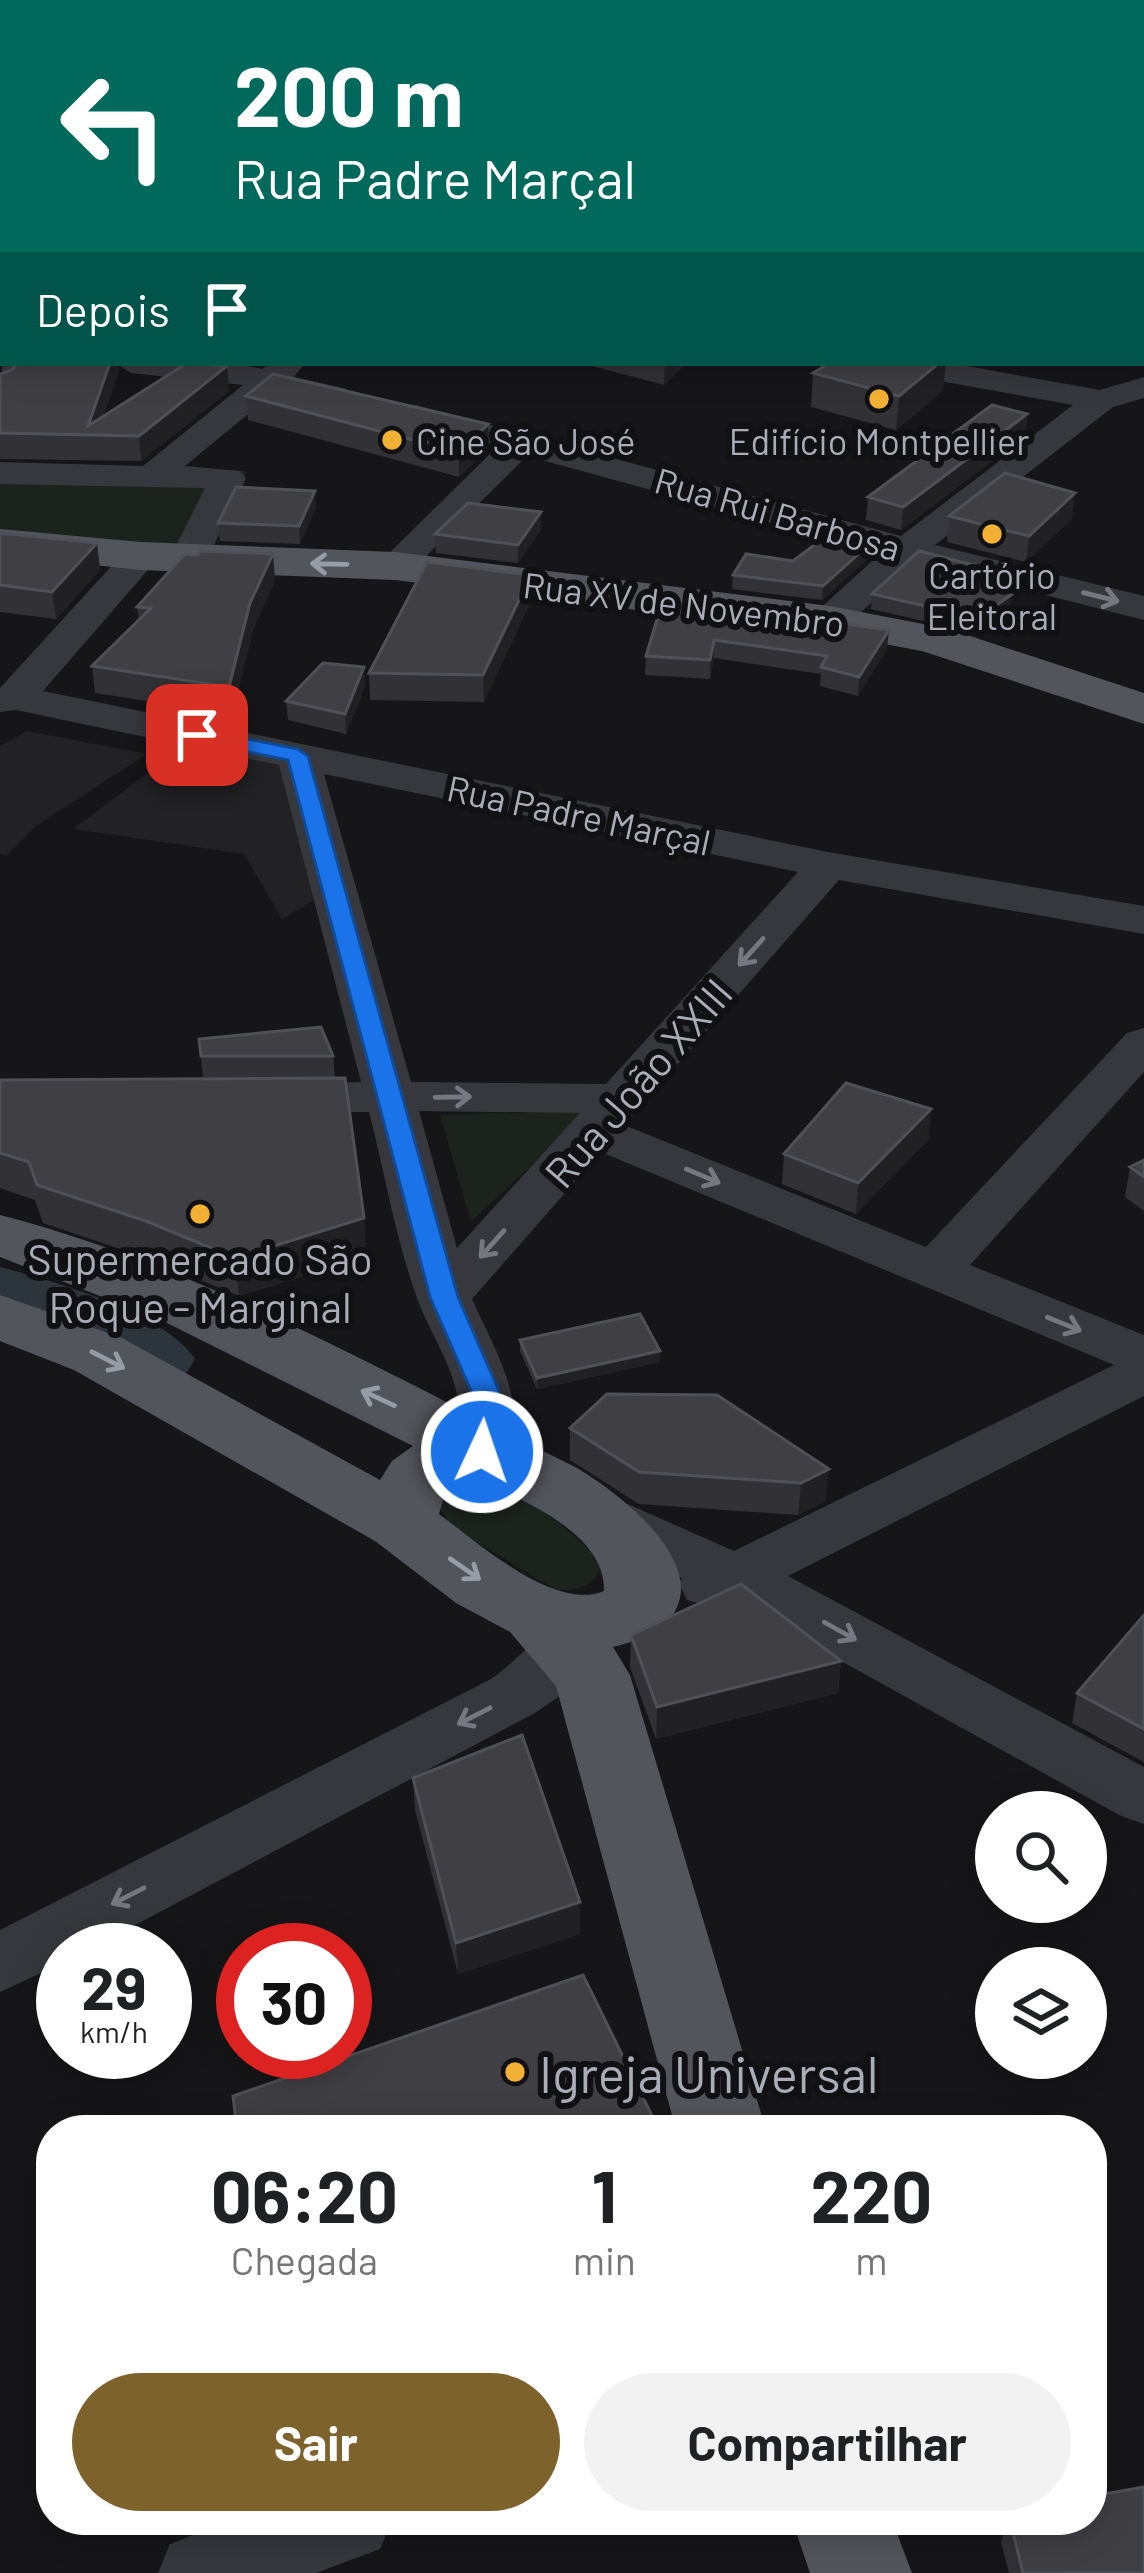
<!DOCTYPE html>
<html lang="pt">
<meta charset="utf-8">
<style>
body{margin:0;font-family:Barlow,sans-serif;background:#f2f2f2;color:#202124;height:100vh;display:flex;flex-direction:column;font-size:45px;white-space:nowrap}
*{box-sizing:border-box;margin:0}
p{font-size:39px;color:#757577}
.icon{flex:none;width:66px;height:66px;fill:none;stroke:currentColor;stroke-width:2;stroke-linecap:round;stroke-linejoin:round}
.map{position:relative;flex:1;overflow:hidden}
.side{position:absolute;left:36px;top:2115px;width:1071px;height:420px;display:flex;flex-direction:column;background:#fff;border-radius:48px;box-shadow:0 6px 30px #0003}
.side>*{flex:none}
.guide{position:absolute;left:0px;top:0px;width:1146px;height:366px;box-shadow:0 6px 30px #0003;background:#00695c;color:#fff;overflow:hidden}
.tools{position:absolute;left:975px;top:1791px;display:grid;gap:24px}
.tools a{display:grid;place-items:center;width:132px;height:132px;border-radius:50%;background:#fff;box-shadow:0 6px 30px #0003;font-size:60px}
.speed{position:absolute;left:36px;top:1923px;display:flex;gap:24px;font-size:60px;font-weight:700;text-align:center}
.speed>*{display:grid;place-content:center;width:156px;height:156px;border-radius:50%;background:#fff;box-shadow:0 6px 30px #0003;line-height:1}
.speed small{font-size:30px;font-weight:400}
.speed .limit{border:18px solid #d22;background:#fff;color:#111}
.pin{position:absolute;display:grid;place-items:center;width:102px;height:102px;color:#fff;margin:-51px;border-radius:24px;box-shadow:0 6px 18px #0006}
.me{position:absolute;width:132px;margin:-66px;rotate:3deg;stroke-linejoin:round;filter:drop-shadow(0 0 9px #0008)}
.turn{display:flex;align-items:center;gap:42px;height:252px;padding:0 36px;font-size:54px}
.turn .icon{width:156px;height:156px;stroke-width:2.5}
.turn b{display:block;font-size:84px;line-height:102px}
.then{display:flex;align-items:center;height:114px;padding:0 36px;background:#0003;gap:24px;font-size:45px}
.eta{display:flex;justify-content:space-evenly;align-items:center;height:204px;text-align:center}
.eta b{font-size:72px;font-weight:700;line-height:84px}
.cta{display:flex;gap:24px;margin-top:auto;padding:24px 36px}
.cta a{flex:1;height:138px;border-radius:72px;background:#7e622b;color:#fff;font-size:48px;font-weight:700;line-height:138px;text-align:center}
.cta a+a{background:#f2f2f2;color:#202124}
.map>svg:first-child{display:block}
</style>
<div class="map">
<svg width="1144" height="2573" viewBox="0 0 1144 2573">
<rect width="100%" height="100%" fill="#161618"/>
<path fill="#222225" d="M 27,731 L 147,754 L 36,826 L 6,856 L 0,854 L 0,746 Z
M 198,735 L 297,756 L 333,889 L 282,919 L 244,854 L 73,829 Z"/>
<path fill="#1c231d" d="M 0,465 L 247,471 L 203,554 L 0,536 Z
M 589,1111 L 471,1222 L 440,1115 Z
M 469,1480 C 506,1479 580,1534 601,1564 C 596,1587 577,1591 556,1590 L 452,1527 L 438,1505 L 442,1495 Z"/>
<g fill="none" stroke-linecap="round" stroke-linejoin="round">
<path fill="#2c353c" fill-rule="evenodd" d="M 0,11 L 3,12 L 3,34 L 0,33 Z
M 1143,234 L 1144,234 L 1144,260 L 1143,260 Z
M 0,1267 C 53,1281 166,1313 195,1359 L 183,1379 L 153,1387 L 123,1379 L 0,1323 Z"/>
<path fill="#37383d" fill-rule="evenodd" d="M 0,71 L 3,71 L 3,87 L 0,87 Z
M 0,239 L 3,240 L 3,258 L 0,257 Z
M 3,357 L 3,363 L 31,363 L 12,392 L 0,395 Z
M 115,363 L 234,363 L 262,369 L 270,363 L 305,363 L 294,377 L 347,389 L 352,396 L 335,406 L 275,392 L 185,466 L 240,471 L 246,478 L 208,558 L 202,566 L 176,566 L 170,558 L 205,488 L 0,484 L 0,462 L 143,466 L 243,385 L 131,373 Z
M 879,363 L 950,363 L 1100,390 L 1144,377 L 1144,398 L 1113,407 L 935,545 L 1144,596 L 1144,620 L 915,562 L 844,628 L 816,628 L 811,620 L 816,612 L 881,553 L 527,456 L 408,574 L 382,574 L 376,566 L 496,448 L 404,422 L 399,415 L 404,408 L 416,405 L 901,536 L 1073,405 L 895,373 Z
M 141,545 L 154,548 L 160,556 L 43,691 L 828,852 L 1144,906 L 1144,934 L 839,880 L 624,1125 L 926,1247 L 1127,1033 L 1144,1028 L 1144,1072 L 970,1265 L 1144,1335 L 1144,1396 L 788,1576 L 1144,1767 L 1144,1824 L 1121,1816 L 731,1600 L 709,1606 L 687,1600 L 679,1584 L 682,1578 C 647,1564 595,1549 575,1515 L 584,1500 L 605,1494 L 734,1551 L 1114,1365 L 601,1152 L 472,1299 C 495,1351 535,1412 502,1466 L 482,1472 L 462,1466 C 446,1441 462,1422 457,1395 C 451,1363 430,1332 418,1301 C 396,1241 385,1174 369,1112 L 272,1112 L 254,1108 L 247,1097 L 254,1086 L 361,1082 L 279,765 L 16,710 L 0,712 L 0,688 L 128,548 ZM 324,774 L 798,872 L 606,1084 L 411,1082 ZM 419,1111 L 580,1113 L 457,1248 Z
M 567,1624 L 589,1631 L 598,1647 L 561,1695 L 535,1713 L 88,1950 L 63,1950 L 63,1963 L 0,1992 L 0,1930 L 491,1679 C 518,1661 536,1633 567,1624 Z
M 233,2520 L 392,2520 L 380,2549 L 316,2573 L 158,2573 L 170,2544 Z"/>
<path fill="#53555c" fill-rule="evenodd" d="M 556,0 L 637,0 L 639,3 L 558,3 Z
M 671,0 L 704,0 L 706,3 L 673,3 Z
M 1143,216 L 1144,216 L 1144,238 L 1143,238 Z
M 0,529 L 141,542 L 395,552 L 830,606 L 949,629 L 1144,693 L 1144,724 L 922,651 L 830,634 L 395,580 L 141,570 L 0,555 Z
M 0,1215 C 202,1267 389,1375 575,1467 C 616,1490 722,1570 664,1625 C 652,1637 628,1643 613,1647 L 630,1675 L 766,2130 L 676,2130 L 556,1686 L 510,1632 L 456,1603 L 375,1541 L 74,1370 L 0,1341 L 0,1295 L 122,1338 L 380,1480 L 392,1461 L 413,1446 L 159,1319 L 0,1257 ZM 475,1478 C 519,1499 606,1532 604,1591 C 555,1612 477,1542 439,1514 L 445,1493 Z
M 792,2520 L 892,2520 L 912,2573 L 810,2573 Z"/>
</g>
<path fill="#323236" d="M 17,363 L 118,363 L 119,371 L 103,417 L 229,391 L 141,461 L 0,459 L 0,374 L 12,370 Z
M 581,363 L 686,363 L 664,385 Z
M 813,373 L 943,391 L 896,430 L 811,407 Z
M 246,396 L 489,448 L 459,477 L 248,420 Z
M 1027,414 L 1025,436 L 901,530 L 866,520 L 868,497 Z
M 316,508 L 300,544 L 220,541 L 218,523 Z
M 949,516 L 1072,519 L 1026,562 L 947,542 Z
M 541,530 L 518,563 L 436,553 L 435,534 Z
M 0,533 L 97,543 L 100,570 L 56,619 L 0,612 Z
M 873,554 L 822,600 L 732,589 L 733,575 Z
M 275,580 L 253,630 L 232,714 L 95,693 L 92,666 L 139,620 L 137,607 Z
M 999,587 L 996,591 L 1011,595 L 1009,611 L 976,633 L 871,609 L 872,594 Z
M 663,599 L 887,649 L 858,696 L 820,686 L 821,674 L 714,658 L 710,679 L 645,675 L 646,656 Z
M 531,601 L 484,702 L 370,700 L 369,673 Z
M 364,667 L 365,686 L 346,734 L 288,720 L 286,701 Z
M 199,1039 L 333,1056 L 335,1077 L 203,1077 Z
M 0,1080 L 367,1256 L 239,1296 L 150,1259 L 43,1223 L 35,1200 L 0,1188 Z
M 931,1109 L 928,1140 L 856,1214 L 782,1184 L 784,1154 Z
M 1144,1160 L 1144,1211 L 1125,1197 L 1130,1167 Z
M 520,1340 L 660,1351 L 660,1362 L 537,1389 L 520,1351 Z
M 717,1395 L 826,1501 L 798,1515 L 639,1504 L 570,1460 L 570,1428 Z
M 1144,1615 L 1144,1762 L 1072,1723 L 1077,1693 Z
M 631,1635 L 841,1661 L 838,1693 L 656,1739 L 630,1667 Z
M 413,1778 L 580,1934 L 458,1974 L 415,1810 Z
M 1006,2520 L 1092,2520 L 1144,2573 L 1009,2573 L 1001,2542 Z"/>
<path fill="#212124" d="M 110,363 L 118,363 L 119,371 L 97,435 L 88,426 Z
M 665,363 L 686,363 L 664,385 Z
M 939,363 L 946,363 L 943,391 L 896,430 L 899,396 Z
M 227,366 L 229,391 L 141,461 L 139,436 Z
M 1027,414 L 1025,436 L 901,530 L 903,507 Z
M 488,424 L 489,448 L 459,477 L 459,452 Z
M 315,491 L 316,508 L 300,544 L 299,526 Z
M 1075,493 L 1072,519 L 1026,562 L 1029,536 Z
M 541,512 L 541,530 L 518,563 L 518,545 Z
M 874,540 L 873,554 L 822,600 L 823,586 Z
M 97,543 L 100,570 L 56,619 L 52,592 Z
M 273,554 L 275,580 L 253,630 L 232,714 L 229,687 L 250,603 Z
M 1001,572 L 999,587 L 983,602 L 985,587 Z
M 531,575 L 531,601 L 484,702 L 483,675 Z
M 1011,595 L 1009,611 L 976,633 L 978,618 Z
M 889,630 L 887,649 L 858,696 L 859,677 Z
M 714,640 L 714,658 L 710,679 L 710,660 Z
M 364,667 L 365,686 L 346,734 L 345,714 Z
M 931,1109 L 928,1140 L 856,1214 L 858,1183 Z
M 364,1218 L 367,1256 L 239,1296 L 235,1258 Z
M 660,1351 L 660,1362 L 537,1389 L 537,1378 Z
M 829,1469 L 826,1501 L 798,1515 L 801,1483 Z
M 841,1661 L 838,1693 L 656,1739 L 657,1707 Z
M 580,1902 L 580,1934 L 458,1974 L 456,1943 Z"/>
<path fill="#3f3f44" stroke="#4f5156" stroke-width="3" d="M 30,0 L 210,0 L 208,3 L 32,3 Z
M 734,0 L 1141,0 L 1144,2 L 1144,59 L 1143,3 L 741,3 Z
M 1143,251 L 1144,251 L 1144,331 L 1143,331 Z
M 17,363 L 110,363 L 88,426 L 187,363 L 227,366 L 139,436 L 0,433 L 0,374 L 12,370 Z
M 830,363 L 939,363 L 899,396 L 813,373 Z
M 273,374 L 488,424 L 459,452 L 246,396 Z
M 992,405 L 1027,414 L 903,507 L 868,497 Z
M 1005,473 L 1075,493 L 1029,536 L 949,516 Z
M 236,487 L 315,491 L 299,526 L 218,523 Z
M 468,503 L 541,512 L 518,545 L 435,534 Z
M 836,529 L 874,540 L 823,586 L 733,575 L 746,554 L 793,561 Z
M 0,533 L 97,543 L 52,592 L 0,585 Z
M 200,551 L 273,554 L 250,603 L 229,687 L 92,666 L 151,608 L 137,607 L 185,554 L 198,555 Z
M 919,551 L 1001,572 L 985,587 L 1011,595 L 978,618 L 872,594 Z
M 427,562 L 531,575 L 483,675 L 369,673 Z
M 663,599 L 889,630 L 859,677 L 821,667 L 827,656 L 714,640 L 710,660 L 646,656 Z
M 323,663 L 364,667 L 345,714 L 286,701 Z
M 321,1027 L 333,1056 L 201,1056 L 199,1039 Z
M 345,1078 L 364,1218 L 235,1258 L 146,1221 L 37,1185 L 29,1162 L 0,1153 L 0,1080 Z
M 846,1083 L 931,1109 L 858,1183 L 784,1154 Z
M 1144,1160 L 1144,1177 L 1130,1167 Z
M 640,1314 L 660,1351 L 537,1378 L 520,1340 Z
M 607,1394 L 717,1395 L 829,1469 L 801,1483 L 639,1472 L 570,1428 Z
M 741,1584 L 841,1661 L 657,1707 L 631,1635 Z
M 1144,1615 L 1144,1729 L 1077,1693 Z
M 522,1735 L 580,1902 L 456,1943 L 413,1778 Z
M 583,1975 L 659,2130 L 237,2130 L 233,2096 Z
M 1144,2487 L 1144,2573 L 1023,2573 L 1010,2520 L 1092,2520 L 1092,2496 Z"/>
<defs><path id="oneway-shaft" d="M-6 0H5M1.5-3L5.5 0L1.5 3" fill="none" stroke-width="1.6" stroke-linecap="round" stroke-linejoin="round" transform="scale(3)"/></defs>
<g stroke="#979ba6">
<use href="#oneway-shaft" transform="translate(329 564) rotate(-179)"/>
<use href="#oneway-shaft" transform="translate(108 1360) rotate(27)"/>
<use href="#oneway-shaft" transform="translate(378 1398) rotate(-155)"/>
<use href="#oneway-shaft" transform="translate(465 1569) rotate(35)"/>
</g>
<g stroke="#757881">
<use href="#oneway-shaft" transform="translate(1101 597) rotate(14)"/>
<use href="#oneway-shaft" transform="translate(751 952) rotate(132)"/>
<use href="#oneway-shaft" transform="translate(453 1097) rotate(-1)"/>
<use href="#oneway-shaft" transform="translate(703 1176) rotate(23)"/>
<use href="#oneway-shaft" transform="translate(492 1244) rotate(132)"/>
<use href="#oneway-shaft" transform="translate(1064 1324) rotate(22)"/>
<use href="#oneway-shaft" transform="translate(840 1631) rotate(29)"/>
<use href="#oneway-shaft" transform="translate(474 1716) rotate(153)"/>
<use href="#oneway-shaft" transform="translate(128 1896) rotate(153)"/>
</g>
<path fill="#1a73e8" stroke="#114b97" stroke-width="3" d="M 197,729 L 298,749 L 308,756 L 458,1297 L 499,1391 L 503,1416 L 492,1459 L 472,1459 L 467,1430 L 474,1416 L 471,1391 L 430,1297 L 288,760 L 190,740 L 187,735 Z"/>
<g fill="#f2b134" stroke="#111113" stroke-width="4.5">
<circle cx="879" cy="399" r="12"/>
<circle cx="392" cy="440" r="12"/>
<circle cx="992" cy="534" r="12"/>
<circle cx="200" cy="1214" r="12"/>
<circle cx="515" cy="2072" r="12"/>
</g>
<g text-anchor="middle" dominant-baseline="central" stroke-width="12" stroke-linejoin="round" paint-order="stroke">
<g font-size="36" fill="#a8adb8" stroke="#111113">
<text x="416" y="440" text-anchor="start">Cine São José</text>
<text x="879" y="440">Edifício Montpellier</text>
<text x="992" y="574">Cartório<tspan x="992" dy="41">Eleitoral</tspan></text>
</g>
<g font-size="36" fill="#a8adb8" stroke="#111113">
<text transform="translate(778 513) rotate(16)">Rua Rui Barbosa</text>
<text transform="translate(684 603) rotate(7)">Rua XV de Novembro</text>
<text transform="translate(579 814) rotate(12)">Rua Padre Marçal</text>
</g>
<g font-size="42" fill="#a8adb8" stroke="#111113">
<text transform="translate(637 1082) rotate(-49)">Rua João XXIII</text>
</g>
<g font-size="42" fill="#a8adb8" stroke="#111113">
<text x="200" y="1258">Supermercado São<tspan x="200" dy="48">Roque - Marginal</tspan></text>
</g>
<g font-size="51" fill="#a8adb8" stroke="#111113" text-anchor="start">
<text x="539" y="2072">Igreja Universal</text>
</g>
</g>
</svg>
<div class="tools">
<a><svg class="icon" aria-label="search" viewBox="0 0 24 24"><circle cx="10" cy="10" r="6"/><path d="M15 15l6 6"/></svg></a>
<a><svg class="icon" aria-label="layers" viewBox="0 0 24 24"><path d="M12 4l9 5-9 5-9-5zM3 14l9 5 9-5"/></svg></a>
</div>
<div class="speed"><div>29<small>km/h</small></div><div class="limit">30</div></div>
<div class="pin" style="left:197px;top:735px;background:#d93025"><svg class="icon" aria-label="arrive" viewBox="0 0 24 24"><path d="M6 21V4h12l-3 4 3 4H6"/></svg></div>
<svg class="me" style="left:482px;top:1452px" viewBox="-20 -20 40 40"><circle r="17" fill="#1a73e8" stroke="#fff" stroke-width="3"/><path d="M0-11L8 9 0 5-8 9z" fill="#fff"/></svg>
<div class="guide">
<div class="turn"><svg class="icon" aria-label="left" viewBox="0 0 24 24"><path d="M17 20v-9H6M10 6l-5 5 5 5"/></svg><div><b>200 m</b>Rua Padre Marçal</div></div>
<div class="then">Depois<svg class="icon" aria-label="arrive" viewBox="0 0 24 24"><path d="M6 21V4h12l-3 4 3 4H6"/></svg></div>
</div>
<section class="side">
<div class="eta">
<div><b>06:20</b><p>Chegada</p></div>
<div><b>1</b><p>min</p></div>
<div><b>220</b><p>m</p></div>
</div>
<div class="cta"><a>Sair</a><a>Compartilhar</a></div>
</section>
</div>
